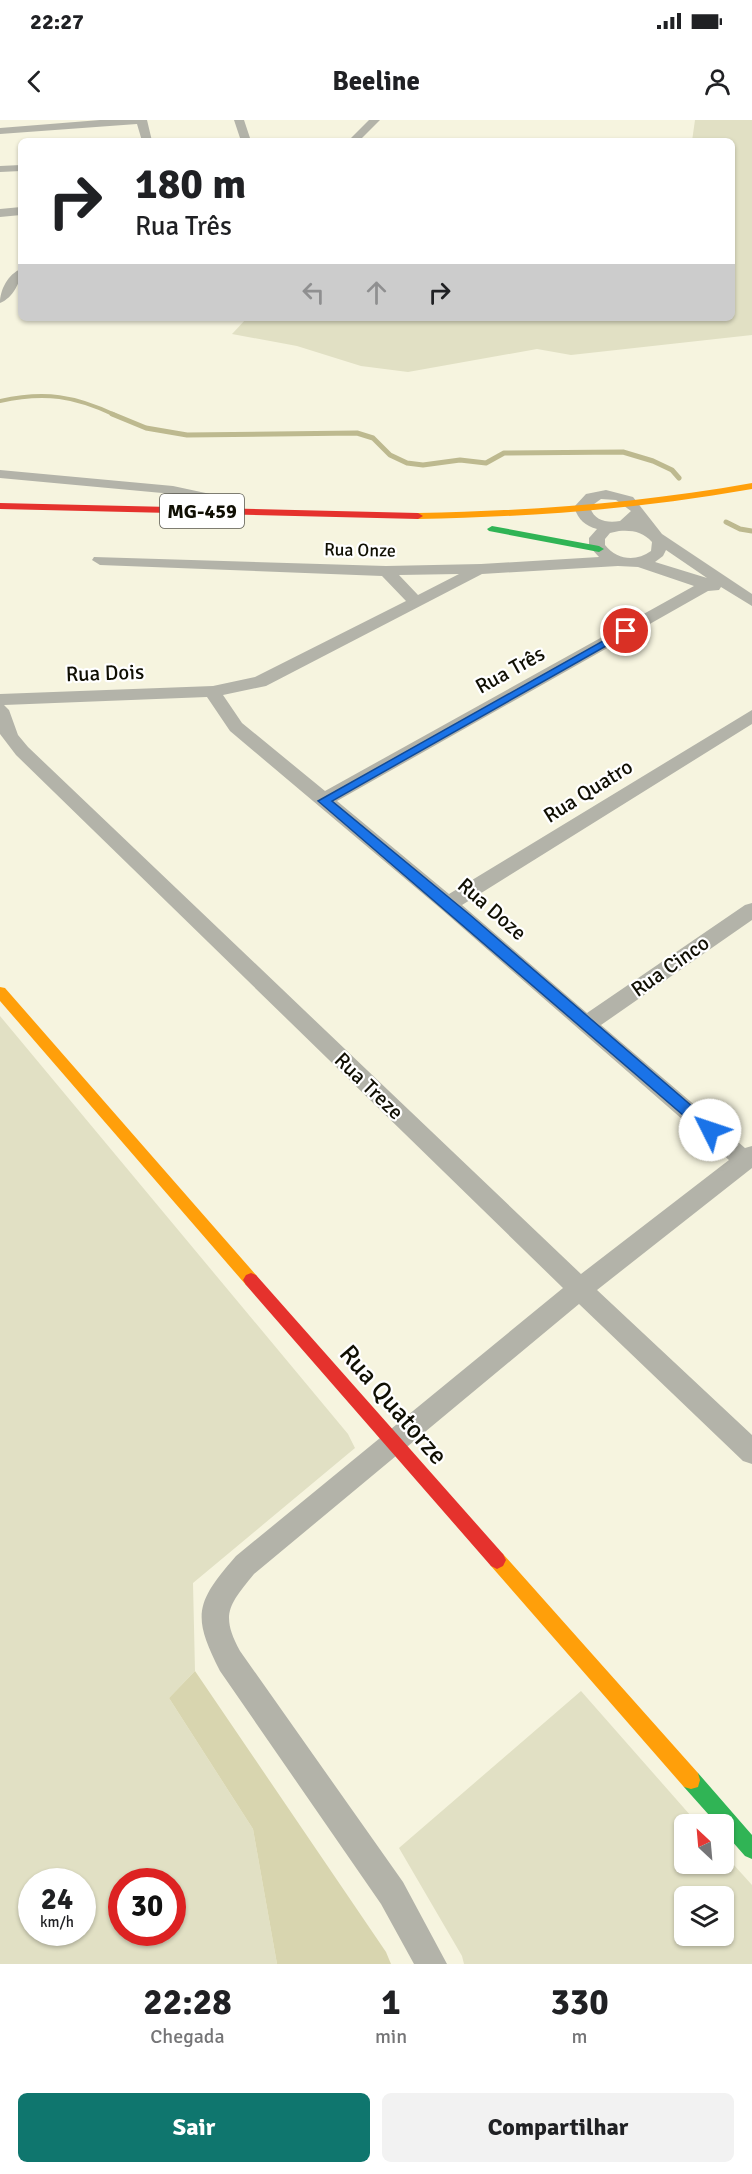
<!DOCTYPE html>
<html lang="pt">
<meta charset="utf-8">
<style>
body{margin:0;font-family:Signika,sans-serif;background:#f2f2f2;color:#202124;height:100vh;display:flex;flex-direction:column;font-size:22px;white-space:nowrap}
*{box-sizing:border-box;margin:0}
p{font-size:20px;color:#757577}
.icon{flex:none;width:33px;height:33px;fill:none;stroke:currentColor;stroke-width:2;stroke-linecap:round;stroke-linejoin:round}
.map{position:relative;height:1844px;overflow:hidden}
.sheet{display:flex;flex-direction:column;background:#fff;flex:1}
.sheet>*{flex:none}
.hud{position:absolute;left:18px;top:18px;width:717px;height:183px;border-radius:9px;box-shadow:0 2px 4px #0004;background:#fff;color:#202124;overflow:hidden}
.needle{width:39px;rotate:334deg}
.tools{position:absolute;left:674px;top:1694px;display:grid;gap:12px}
.tools a{display:grid;place-items:center;width:60px;height:60px;border-radius:9px;background:#fff;box-shadow:0 2px 4px #0004;font-size:30px}
.speed{position:absolute;left:18px;top:1748px;display:flex;gap:12px;font-size:30px;font-weight:700;text-align:center}
.speed>*{display:grid;place-content:center;width:78px;height:78px;border-radius:50%;background:#fff;box-shadow:0 2px 4px #0004;line-height:1}
.speed small{font-size:15px;font-weight:400}
.speed .limit{border:9px solid #d22;background:#fff;color:#111}
.pin{position:absolute;display:grid;place-items:center;width:51px;height:51px;color:#fff;margin:-26px;border:3px solid #fff;border-radius:50%;box-shadow:0 2px 6px #0007}
.me{position:absolute;width:66px;margin:-33px;rotate:311deg;stroke-linejoin:round;filter:drop-shadow(0 0 4px #0008)}
.turn{display:flex;align-items:center;gap:21px;height:126px;padding:0 18px;font-size:27px}
.turn .icon{width:78px;height:78px;stroke-width:2.5}
.turn b{display:block;font-size:42px;line-height:51px}
.lanes{display:flex;align-items:center;height:57px;padding:0 18px;background:#0003;justify-content:center;gap:30px;direction:ltr}
.lanes .off{opacity:.35}
.eta{display:flex;justify-content:space-evenly;align-items:center;height:102px;text-align:center}
.eta b{font-size:36px;font-weight:700;line-height:42px}
.action{display:flex;gap:12px;margin-top:auto;padding:12px 18px}
.action a{flex:1;height:69px;border-radius:9px;background:#0f766e;color:#fff;font-size:24px;font-weight:700;line-height:69px;text-align:center}
.action a+a{background:#f2f2f2;color:#202124}
.status{display:flex;justify-content:space-between;align-items:center;height:42px;padding:0 30px;background:#fff;direction:ltr}
.status svg{height:16px;fill:currentColor}
header{display:flex;justify-content:space-between;align-items:center;height:78px;padding:0 18px;background:#fff;font-size:27px;font-weight:700}
.map>svg:first-child{display:block}
</style>
<div class="status"><b>22:27</b><svg viewBox="0 0 49 12"><path d="M0 12V9h3v3zM5 12V6h3v6zM10 12V3h3v9zM15 12V0h3v12zM26 1h20v11H26zM47 4h2v5h-2z"/></svg></div>
<header><svg class="icon" aria-label="back" viewBox="0 0 24 24"><path d="M15 5l-7 7 7 7"/></svg>Beeline<svg class="icon" aria-label="person" viewBox="0 0 24 24"><circle cx="12" cy="8" r="4"/><path d="M4 21q1-7 8-7t8 7"/></svg></header>
<div class="map">
<svg width="752" height="1844" viewBox="0 0 752 1844">
<rect width="100%" height="100%" fill="#f6f4df"/>
<path fill="#e1e0c4" fill-rule="evenodd" d="M 695,0 L 752,0 L 752,215 L 571,235 L 537,229 L 408,252 L 361,246 L 297,226 L 232,214 L 247,198 L 732,198 L 732,21 L 692,21 Z
M 0,896 L 348,1314 L 355,1328 L 193,1463 L 195,1551 L 169,1578 L 253,1709 L 277,1844 L 0,1844 ZM 32,1761 L 82,1761 L 82,1812 L 32,1812 ZM 122,1761 L 172,1761 L 172,1812 L 122,1812 Z
M 581,1571 L 698,1704 L 684,1704 L 684,1743 L 723,1743 L 723,1733 L 752,1765 L 752,1844 L 464,1844 L 462,1836 L 399,1728 ZM 684,1776 L 723,1776 L 723,1815 L 684,1815 Z"/>
<path fill="#d8d5af" d="M 195,1551 L 386,1832 L 391,1844 L 277,1844 L 253,1709 L 169,1578 Z"/>
<g fill="none" stroke-linecap="round" stroke-linejoin="round">
<path stroke="#bdb98f" stroke-width="4" d="M 0,281 C 45,271 75,276 115,295"/>
<path stroke="#bdb98f" stroke-width="5" d="M 112,294 L 146,308 L 187,315 L 357,313 L 373,318 L 390,335 L 407,343 L 423,345 L 460,340 L 486,343 L 504,333 L 623,332 L 653,341 L 672,350 L 679,358
M 726,402 L 740,409 L 752,411"/>
<path fill="#b3b3a9" fill-rule="evenodd" d="M 100,0 L 147,0 L 152,21 L 142,21 L 137,4 L 0,14 L 0,8 Z
M 234,0 L 244,0 L 251,21 L 241,21 Z
M 369,0 L 380,0 L 359,21 L 348,21 Z
M 21,45 L 21,51 L 0,52 L 0,46 Z
M 21,87 L 21,95 L 0,97 L 0,89 Z
M 21,149 C 21,162 13,178 0,183 C 0,170 8,154 21,149 Z
M 0,350 L 173,366 L 215,375 L 236,392 L 233,395 L 223,395 L 205,381 L 173,374 L 0,358 Z
M 606,370 L 633,377 L 662,414 L 752,474 L 752,486 L 721,467 L 719,470 L 708,471 L 337,681 L 449,774 L 752,590 L 752,604 L 462,785 L 587,893 L 745,785 L 752,783 L 752,800 L 601,905 L 745,1028 L 752,1026 L 752,1048 L 597,1170 L 752,1315 L 752,1344 L 743,1341 L 579,1184 L 254,1454 C 229,1485 220,1494 240,1531 L 403,1762 L 447,1844 L 414,1844 L 381,1784 L 220,1551 C 192,1496 195,1483 236,1436 L 563,1168 L 16,635 L 0,614 L 0,574 L 213,566 L 255,557 L 406,481 L 382,456 L 100,445 L 92,440 L 94,437 L 386,446 L 481,444 L 599,437 L 589,426 L 589,418 L 597,409 C 585,406 578,399 574,387 L 586,374 ZM 601,379 L 616,380 L 631,391 L 620,401 C 607,403 594,401 590,387 ZM 619,411 C 633,410 643,412 652,422 L 651,431 C 636,442 617,440 605,425 L 605,419 L 610,413 ZM 666,430 L 707,458 L 655,442 L 663,436 ZM 618,446 L 638,447 L 694,466 L 325,671 L 242,603 L 223,575 L 266,566 L 482,454 ZM 459,454 L 418,475 L 399,455 ZM 207,577 L 230,611 L 441,789 L 729,1040 L 581,1154 L 28,627 L 18,615 L 9,590 L 4,585 Z"/>
<path fill="#30b455" fill-rule="evenodd" d="M 492,406 L 599,426 L 604,429 L 599,432 L 489,411 L 487,409 Z
M 691,1651 L 698,1653 L 752,1715 L 752,1739 L 745,1736 L 723,1711 L 723,1704 L 717,1704 L 684,1667 L 682,1660 L 684,1653 Z"/>
<path fill="#ff9f0a" fill-rule="evenodd" d="M 752,363 L 752,369 C 641,389 530,397 418,399 L 413,396 L 418,393 C 530,391 641,383 752,363 Z
M 0,867 L 5,868 L 256,1155 L 259,1160 L 256,1165 L 251,1167 L 246,1165 L 0,881 Z
M 497,1431 L 503,1434 L 698,1653 L 700,1660 L 698,1667 L 691,1669 L 684,1667 L 491,1446 L 488,1440 L 491,1434 Z"/>
<path fill="#e5322d" fill-rule="evenodd" d="M 0,383 L 418,393 L 423,396 L 418,399 L 0,389 Z
M 251,1153 L 256,1155 L 503,1434 L 506,1440 L 503,1446 L 497,1449 L 491,1446 L 246,1165 L 243,1160 L 246,1155 Z"/>
</g>
<path fill="#1a73e8" stroke="#114b97" stroke-width="1.5" d="M 626,508 L 629,509 L 629,513 L 332,681 L 470,795 L 715,1006 L 717,1010 L 715,1014 L 705,1014 L 318,681 Z"/>
<g text-anchor="middle" dominant-baseline="central" stroke-width="4.5" stroke-linejoin="round" paint-order="stroke">
<g font-size="18" fill="#100f03" stroke="#fff">
<text transform="translate(360 430) rotate(1)">Rua Onze</text>
</g>
<rect fill="#fff" stroke="#58574f" stroke-width="1.5" x="160" y="374" width="84" height="34" rx="4.5"/>
<g font-size="20" font-weight="bold" fill="#100f03">
<text x="202" y="391">MG-459</text>
</g>
<g font-size="21" fill="#100f03" stroke="#fff">
<text transform="translate(510 550) rotate(-29)">Rua Três</text>
<text transform="translate(105 553) rotate(-2)">Rua Dois</text>
<text transform="translate(588 671) rotate(-32)">Rua Quatro</text>
<text transform="translate(492 789) rotate(41)">Rua Doze</text>
<text transform="translate(670 846) rotate(-35)">Rua Cinco</text>
<text transform="translate(369 966) rotate(44)">Rua Treze</text>
</g>
<g font-size="26" fill="#100f03" stroke="#fff">
<text transform="translate(393 1285) rotate(49)">Rua Quatorze</text>
</g>
</g>
</svg>
<div class="tools">
<a><svg class="needle" viewBox="-14 -14 28 28"><path d="M0-13l5 13h-10z" fill="#e53935"/><path d="M0 13l5-13h-10z" fill="#757577"/></svg></a>
<a><svg class="icon" aria-label="layers" viewBox="0 0 24 24"><path d="M12 4l9 5-9 5-9-5zM3 14l9 5 9-5"/></svg></a>
</div>
<div class="speed"><div>24<small>km/h</small></div><div class="limit">30</div></div>
<div class="pin" style="left:626px;top:511px;background:#d93025"><svg class="icon" aria-label="arrive" viewBox="0 0 24 24"><path d="M6 21V4h12l-3 4 3 4H6"/></svg></div>
<svg class="me" style="left:710px;top:1010px" viewBox="-20 -20 40 40"><circle r="19" fill="#fff"/><path d="M0-13L10 11 0 6-10 11z" fill="#1a73e8"/></svg>
<div class="hud">
<div class="turn"><svg class="icon" aria-label="right" viewBox="0 0 24 24"><path d="M7 20v-9h11M14 6l5 5-5 5"/></svg><div><b>180 m</b>Rua Três</div></div>
<div class="lanes"><svg class="icon off" aria-label="left" viewBox="0 0 24 24"><path d="M17 20v-9H6M10 6l-5 5 5 5"/></svg><svg class="icon off" aria-label="ahead" viewBox="0 0 24 24"><path d="M12 20V5M6 11l6-6 6 6"/></svg><svg class="icon" aria-label="right" viewBox="0 0 24 24"><path d="M7 20v-9h11M14 6l5 5-5 5"/></svg></div>
</div>
</div>
<section class="sheet">
<div class="eta">
<div><b>22:28</b><p>Chegada</p></div>
<div><b>1</b><p>min</p></div>
<div><b>330</b><p>m</p></div>
</div>
<div class="action"><a>Sair</a><a>Compartilhar</a></div>
</section>
